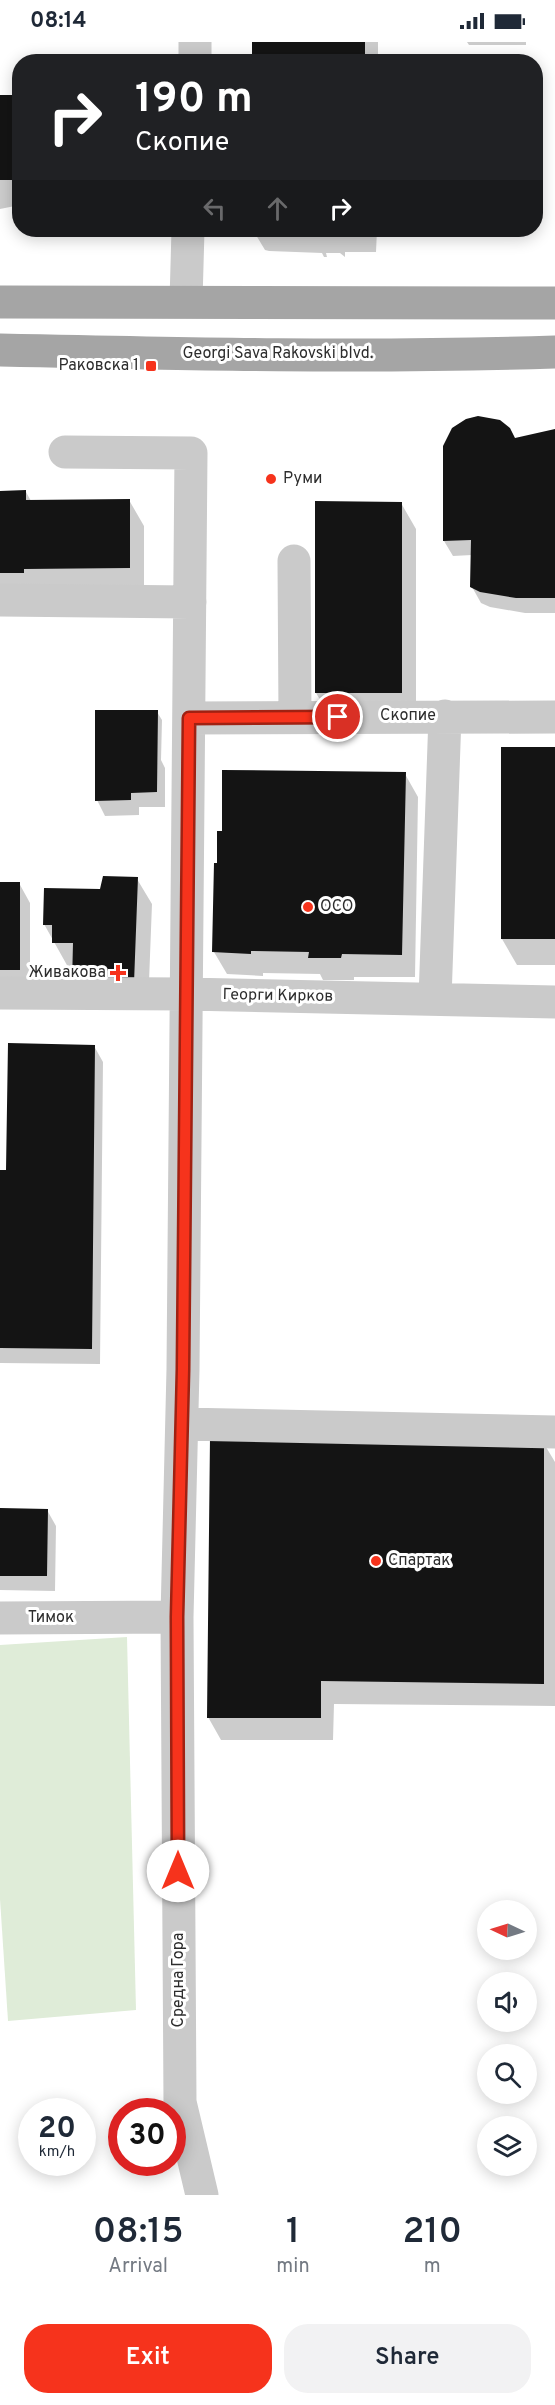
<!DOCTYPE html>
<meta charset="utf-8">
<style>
body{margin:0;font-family:Overpass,sans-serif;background:#f2f2f3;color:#1f2937;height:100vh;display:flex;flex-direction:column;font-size:22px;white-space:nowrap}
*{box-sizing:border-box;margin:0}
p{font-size:20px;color:#747a83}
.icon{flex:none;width:33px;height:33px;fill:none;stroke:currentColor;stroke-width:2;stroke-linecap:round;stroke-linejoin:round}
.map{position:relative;height:2153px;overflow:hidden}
.side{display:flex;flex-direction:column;background:#fff;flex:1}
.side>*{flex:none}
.top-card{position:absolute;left:12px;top:12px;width:531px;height:183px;border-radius:24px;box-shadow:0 3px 15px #0003;background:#202124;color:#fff;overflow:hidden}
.needle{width:39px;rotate:274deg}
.fabs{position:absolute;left:477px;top:1858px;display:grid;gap:12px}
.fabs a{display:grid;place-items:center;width:60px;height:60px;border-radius:50%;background:#fff;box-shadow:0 3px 15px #0003;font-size:30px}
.speed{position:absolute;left:18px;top:2056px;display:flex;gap:12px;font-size:30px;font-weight:700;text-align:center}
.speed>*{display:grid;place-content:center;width:78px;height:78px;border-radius:50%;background:#fff;box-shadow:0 3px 15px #0003;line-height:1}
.speed small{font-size:15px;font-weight:400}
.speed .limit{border:9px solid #d22;background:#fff;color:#111}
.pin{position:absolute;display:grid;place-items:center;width:51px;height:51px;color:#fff;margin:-26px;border:3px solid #fff;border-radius:50%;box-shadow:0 2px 6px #0007}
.me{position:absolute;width:66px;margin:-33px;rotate:0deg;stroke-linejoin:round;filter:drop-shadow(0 0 4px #0008)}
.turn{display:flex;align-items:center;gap:21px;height:126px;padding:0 24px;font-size:27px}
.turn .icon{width:78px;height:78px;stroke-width:2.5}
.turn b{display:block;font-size:42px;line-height:51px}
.lanes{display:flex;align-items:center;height:57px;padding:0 24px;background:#0003;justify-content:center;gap:30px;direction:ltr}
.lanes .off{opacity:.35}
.eta{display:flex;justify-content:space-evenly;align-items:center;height:102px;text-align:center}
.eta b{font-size:36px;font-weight:600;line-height:42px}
.action{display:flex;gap:12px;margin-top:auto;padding:12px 24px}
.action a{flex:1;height:69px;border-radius:24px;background:#f6331c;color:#fff;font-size:24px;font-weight:600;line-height:69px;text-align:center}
.action a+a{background:#f2f2f3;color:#1f2937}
.status{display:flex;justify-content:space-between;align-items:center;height:42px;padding:0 30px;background:#fff;direction:ltr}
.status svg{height:16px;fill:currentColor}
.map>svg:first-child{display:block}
</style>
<div class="status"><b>08:14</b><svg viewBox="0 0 49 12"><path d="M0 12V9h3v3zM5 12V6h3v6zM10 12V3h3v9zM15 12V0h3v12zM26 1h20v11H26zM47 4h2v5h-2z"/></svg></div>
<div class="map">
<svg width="555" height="2153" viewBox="0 0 555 2153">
<rect width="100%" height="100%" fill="#fff"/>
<path fill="#dfecd8" d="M 127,1595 L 136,1968 L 8,1979 L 0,1857 L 0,1603 Z"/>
<path fill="#0003" d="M 254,0 L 378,0 L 378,20 L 254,20 Z
M 467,0 L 526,0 L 526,3 L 469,3 Z
M 0,55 L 20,55 L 20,163 L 0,167 Z
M 253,188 L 377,188 L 376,210 L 345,210 L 345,215 L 340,211 L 326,211 L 327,215 L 324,215 L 322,211 L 269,209 L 265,208 Z
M 555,389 L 555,571 L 525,571 L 490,565 L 481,561 L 472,545 L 472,513 L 453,514 L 444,499 L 514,398 Z
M 0,450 L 26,450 L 31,459 L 129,458 L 144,484 L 144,551 L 0,557 Z
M 401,461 L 416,487 L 416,676 L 331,676 L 316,651 Z
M 157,670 L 162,678 L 161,718 L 165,726 L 165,765 L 139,765 L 139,773 L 105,774 L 97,758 Z
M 503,707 L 555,707 L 555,923 L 517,923 L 502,897 Z
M 405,732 L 418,755 L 415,935 L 354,935 L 354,938 L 323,938 L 320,932 L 263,931 L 263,934 L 227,932 L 214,910 L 218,823 Z
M 137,837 L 152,862 L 148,966 L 74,925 L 68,925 L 44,882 Z
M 0,841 L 19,841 L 30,861 L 30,948 L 0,947 Z
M 94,1004 L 103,1020 L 100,1322 L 0,1321 L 0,1130 L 8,1130 Z
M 543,1400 L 555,1420 L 555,1664 L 334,1662 L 333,1698 L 221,1698 L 208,1675 Z
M 0,1468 L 47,1468 L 56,1484 L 55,1549 L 0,1548 Z"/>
<path fill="#141414" d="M 252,0 L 365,0 L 365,20 L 252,20 Z
M 0,53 L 20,53 L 20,138 L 0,138 Z
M 478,374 L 500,378 L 510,386 L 515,396 L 555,387 L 555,556 L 516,556 L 480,550 L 470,545 L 471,498 L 443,499 L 443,404 L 452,386 L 466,377 Z
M 26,448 L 26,458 L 130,457 L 130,526 L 24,527 L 24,531 L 0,531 L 0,449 Z
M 315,459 L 402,460 L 402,651 L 315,651 Z
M 95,668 L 158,668 L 157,750 L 131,751 L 131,758 L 95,759 Z
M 501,705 L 555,705 L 555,897 L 501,897 Z
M 222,728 L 406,730 L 402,913 L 342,912 L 341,916 L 308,916 L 309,910 L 251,909 L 251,912 L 212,910 L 214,821 L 217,821 L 217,789 L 222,789 Z
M 103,834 L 138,835 L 134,941 L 72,941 L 73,901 L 52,901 L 52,883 L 43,883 L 44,846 L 100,847 Z
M 0,840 L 20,840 L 20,928 L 0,928 Z
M 8,1001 L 95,1003 L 92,1307 L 0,1306 L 0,1128 L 6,1128 Z
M 210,1395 L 544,1399 L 544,1642 L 321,1639 L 321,1676 L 207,1676 Z
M 0,1466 L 48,1467 L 47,1534 L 0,1534 Z"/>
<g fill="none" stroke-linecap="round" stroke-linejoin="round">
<path stroke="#cacaca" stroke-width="33" d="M 195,20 L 195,0
M 186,259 L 188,188
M 65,410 L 191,411 L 183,1327 L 177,1575 L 180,2060 L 202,2153
M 294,519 L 295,675
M 0,558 L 190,560
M 189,676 L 555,675
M 0,951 L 186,952 L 555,960
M 435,957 L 445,674
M 182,1382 L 555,1390
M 0,1576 L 177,1575"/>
<path stroke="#a5a5a5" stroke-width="33" d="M 0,260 L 555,261
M 0,308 C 185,312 370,316 555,310"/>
</g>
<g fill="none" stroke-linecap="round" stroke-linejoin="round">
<g stroke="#a02112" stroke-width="15">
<path id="route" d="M 178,1829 L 177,1575 L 183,1327 L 189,676 L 338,675"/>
</g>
<use href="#route" stroke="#f6331c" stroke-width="10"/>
</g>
<g fill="#f6331c" stroke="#fff" stroke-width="2">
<rect x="145" y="318" width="12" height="12" rx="3"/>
<circle cx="271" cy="437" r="6"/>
<circle cx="308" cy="865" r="6"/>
<path d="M115 922h6v6h6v6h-6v6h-6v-6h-6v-6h6z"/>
<circle cx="376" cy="1519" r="6"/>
</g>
<g text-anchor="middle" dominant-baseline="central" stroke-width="6" stroke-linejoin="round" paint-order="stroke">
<g font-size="16" fill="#2d2d2d" stroke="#fff">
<text x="278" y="312">Georgi Sava Rakovski blvd.</text>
<text x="408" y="674">Скопие</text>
<text transform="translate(278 954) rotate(1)">Георги Кирков</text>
<text x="51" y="1576">Тимок</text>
<text transform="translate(179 1938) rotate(-90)">Средна Гора</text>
</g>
<g font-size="16" fill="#2d2d2d" stroke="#fff" text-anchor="start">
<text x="139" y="324" text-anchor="end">Раковска 1</text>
<text x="283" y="437">Руми</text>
<text x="320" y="865">ОСО</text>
<text x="106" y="931" text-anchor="end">Живакова</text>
<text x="388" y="1519">Спартак</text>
</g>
</g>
</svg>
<div class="fabs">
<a><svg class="needle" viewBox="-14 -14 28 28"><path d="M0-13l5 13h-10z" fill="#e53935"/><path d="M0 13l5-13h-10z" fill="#747a83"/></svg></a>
<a><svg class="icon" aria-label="sound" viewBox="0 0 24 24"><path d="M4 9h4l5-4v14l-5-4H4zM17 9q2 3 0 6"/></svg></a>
<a><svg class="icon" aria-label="search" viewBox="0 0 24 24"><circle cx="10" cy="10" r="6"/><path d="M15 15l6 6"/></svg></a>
<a><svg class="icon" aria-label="layers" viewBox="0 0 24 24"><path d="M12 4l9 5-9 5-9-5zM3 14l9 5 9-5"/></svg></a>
</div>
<div class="speed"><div>20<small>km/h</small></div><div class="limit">30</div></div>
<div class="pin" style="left:338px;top:675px;background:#d93025"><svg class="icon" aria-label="arrive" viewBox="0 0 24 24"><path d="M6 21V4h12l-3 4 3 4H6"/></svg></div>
<svg class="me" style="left:178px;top:1829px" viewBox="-20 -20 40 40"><circle r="19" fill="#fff"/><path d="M0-13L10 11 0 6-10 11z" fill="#f6331c"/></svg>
<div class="top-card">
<div class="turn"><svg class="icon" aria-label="right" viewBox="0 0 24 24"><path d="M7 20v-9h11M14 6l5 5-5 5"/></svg><div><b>190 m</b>Скопие</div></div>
<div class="lanes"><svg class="icon off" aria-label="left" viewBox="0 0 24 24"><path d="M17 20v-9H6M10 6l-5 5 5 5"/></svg><svg class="icon off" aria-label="ahead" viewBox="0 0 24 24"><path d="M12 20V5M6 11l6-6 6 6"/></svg><svg class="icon" aria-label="right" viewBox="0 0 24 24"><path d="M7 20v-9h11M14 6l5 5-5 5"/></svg></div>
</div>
</div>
<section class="side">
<div class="eta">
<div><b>08:15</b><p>Arrival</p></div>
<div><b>1</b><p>min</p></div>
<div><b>210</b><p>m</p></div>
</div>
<div class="action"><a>Exit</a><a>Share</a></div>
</section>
